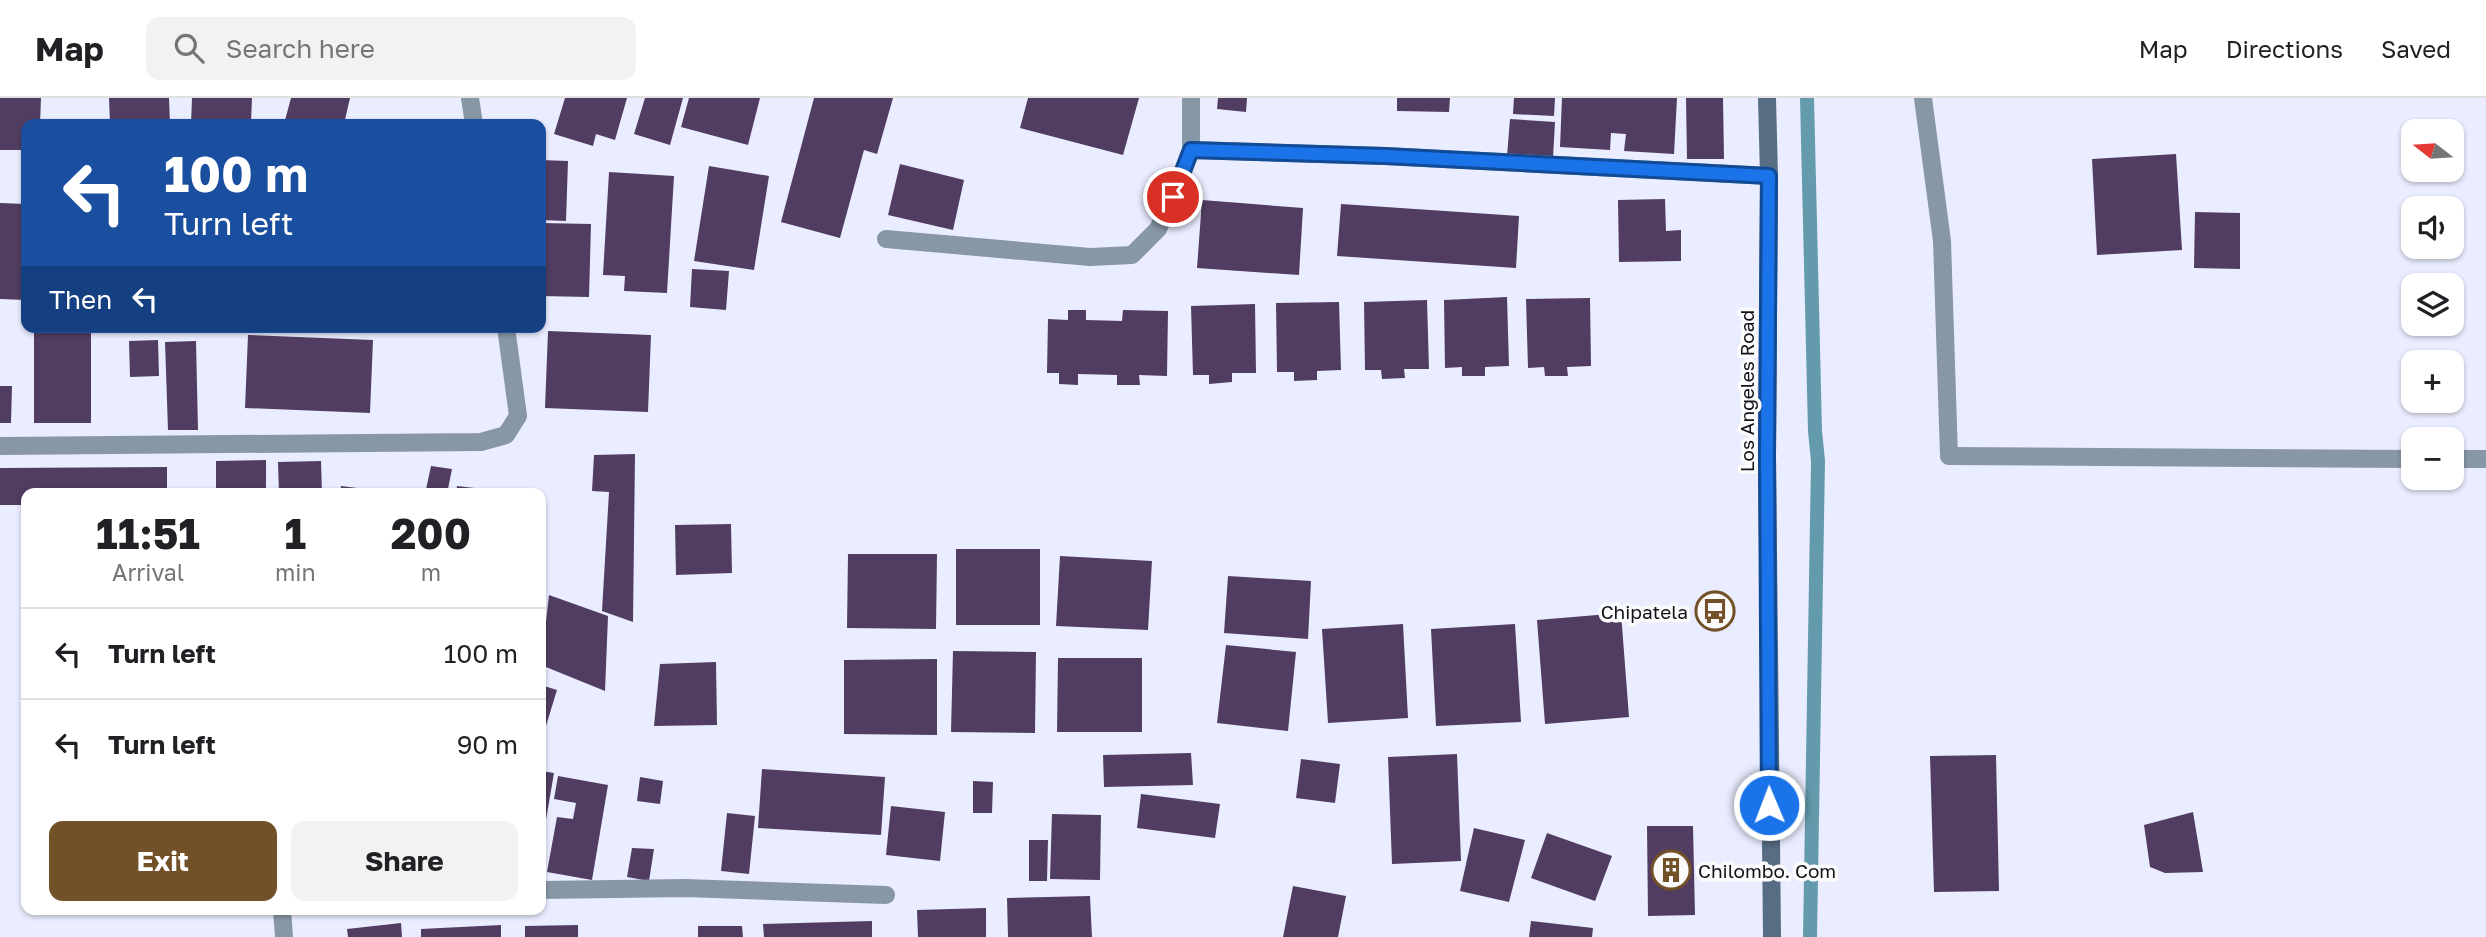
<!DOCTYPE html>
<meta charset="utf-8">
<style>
body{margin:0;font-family:"Golos Text",sans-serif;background:#f2f2f2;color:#202124;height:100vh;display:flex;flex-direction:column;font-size:26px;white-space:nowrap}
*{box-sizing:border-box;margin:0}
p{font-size:23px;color:#757577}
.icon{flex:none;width:38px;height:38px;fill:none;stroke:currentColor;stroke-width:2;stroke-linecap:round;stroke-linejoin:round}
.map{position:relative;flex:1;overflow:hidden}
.sheet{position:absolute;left:21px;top:390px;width:525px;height:427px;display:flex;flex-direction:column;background:#fff;border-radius:14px;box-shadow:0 2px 5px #0004}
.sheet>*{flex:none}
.guide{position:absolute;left:21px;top:21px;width:525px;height:214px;border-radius:14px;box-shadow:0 2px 5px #0004;background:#1a4fa0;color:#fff;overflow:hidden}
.needle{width:46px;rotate:287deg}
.fabs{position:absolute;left:2401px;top:21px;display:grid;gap:14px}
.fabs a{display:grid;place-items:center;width:63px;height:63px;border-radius:14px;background:#fff;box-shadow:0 2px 5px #0004;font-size:35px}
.pin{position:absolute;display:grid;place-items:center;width:60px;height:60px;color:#fff;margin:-30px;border:4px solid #fff;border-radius:50%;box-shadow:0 2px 7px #0007}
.me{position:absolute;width:77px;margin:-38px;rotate:359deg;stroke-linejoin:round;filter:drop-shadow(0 0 5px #0008)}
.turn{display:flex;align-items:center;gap:24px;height:147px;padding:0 28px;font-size:32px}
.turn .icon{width:91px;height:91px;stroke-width:2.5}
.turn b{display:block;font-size:49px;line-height:60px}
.then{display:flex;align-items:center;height:66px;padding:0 28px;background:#0003;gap:14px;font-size:26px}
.eta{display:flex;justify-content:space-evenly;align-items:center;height:119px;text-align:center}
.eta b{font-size:42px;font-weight:700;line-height:49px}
.primary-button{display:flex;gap:14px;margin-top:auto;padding:14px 28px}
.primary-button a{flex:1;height:80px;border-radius:14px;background:#725028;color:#fff;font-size:28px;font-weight:700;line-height:80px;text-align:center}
.primary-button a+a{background:#f2f2f2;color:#202124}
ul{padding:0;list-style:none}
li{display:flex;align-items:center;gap:21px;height:91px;padding:0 28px;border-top:2px solid #e0e0e0}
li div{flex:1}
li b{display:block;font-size:26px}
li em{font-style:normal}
header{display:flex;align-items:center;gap:42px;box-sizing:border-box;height:98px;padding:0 35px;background:#fff;border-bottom:2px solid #e0e0e0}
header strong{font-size:33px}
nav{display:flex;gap:38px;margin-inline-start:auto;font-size:24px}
.search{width:490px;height:63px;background:#f2f2f2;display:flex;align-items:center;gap:18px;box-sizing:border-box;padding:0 24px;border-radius:14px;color:#757577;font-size:26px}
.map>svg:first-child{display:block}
</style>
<header>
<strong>Map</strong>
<div class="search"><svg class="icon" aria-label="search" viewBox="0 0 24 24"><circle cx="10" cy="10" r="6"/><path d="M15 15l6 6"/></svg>Search here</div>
<nav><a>Map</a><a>Directions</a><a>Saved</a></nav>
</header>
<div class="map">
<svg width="2486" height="839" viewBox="0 0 2486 839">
<rect width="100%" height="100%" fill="#eaedff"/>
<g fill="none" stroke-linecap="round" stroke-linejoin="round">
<path stroke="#639bac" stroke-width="14" d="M 1807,0 L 1815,333 L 1818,363 L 1810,839"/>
</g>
<path fill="#513d61" d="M 0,0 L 41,0 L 40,26 L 26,26 L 26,52 L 0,52 Z
M 109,0 L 169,0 L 170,26 L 110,26 Z
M 192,0 L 252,0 L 251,26 L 191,26 Z
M 291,0 L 350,0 L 344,26 L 284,26 Z
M 565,0 L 627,0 L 615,42 L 596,36 L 593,48 L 554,36 Z
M 645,0 L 683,0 L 670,47 L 634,36 Z
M 689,0 L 760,0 L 748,47 L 681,29 Z
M 814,0 L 893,0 L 877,56 L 864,52 L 840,140 L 781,124 Z
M 1028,0 L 1139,0 L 1123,57 L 1020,30 Z
M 1218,0 L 1247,0 L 1246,14 L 1217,11 Z
M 1397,0 L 1450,0 L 1449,14 L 1397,13 Z
M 1514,0 L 1555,0 L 1554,18 L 1513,16 Z
M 1562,0 L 1677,0 L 1674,56 L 1624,53 L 1626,36 L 1611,35 L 1610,52 L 1560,49 Z
M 1686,0 L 1723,0 L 1724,61 L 1687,61 Z
M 1510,21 L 1555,24 L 1553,60 L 1507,58 Z
M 2176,56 L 2182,152 L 2097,157 L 2092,61 Z
M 541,62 L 568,63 L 566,123 L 541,122 Z
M 900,66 L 964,82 L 953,132 L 888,117 Z
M 709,68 L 769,78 L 754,172 L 694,163 Z
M 609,74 L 674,78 L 667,195 L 624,193 L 625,178 L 603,177 Z
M 1665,101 L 1666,133 L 1681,132 L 1681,163 L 1619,164 L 1618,102 Z
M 1202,102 L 1303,110 L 1299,177 L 1197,170 Z
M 0,105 L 26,106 L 26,202 L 0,201 Z
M 1341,106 L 1519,118 L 1516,170 L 1337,158 Z
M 2195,114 L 2240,115 L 2240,171 L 2194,170 Z
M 541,125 L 591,126 L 589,199 L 541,198 Z
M 692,171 L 729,173 L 726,212 L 690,209 Z
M 1507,199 L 1509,268 L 1485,269 L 1485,278 L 1462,278 L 1462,269 L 1445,270 L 1444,202 Z
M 1590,200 L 1591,268 L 1567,269 L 1568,278 L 1545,278 L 1544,269 L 1528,270 L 1526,201 Z
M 1427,202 L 1429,271 L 1404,271 L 1405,280 L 1382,281 L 1381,272 L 1365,272 L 1364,204 Z
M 1339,204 L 1341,272 L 1317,273 L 1317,282 L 1294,283 L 1294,274 L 1277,274 L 1276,205 Z
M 1255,206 L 1256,275 L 1232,275 L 1232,284 L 1209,286 L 1209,277 L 1193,277 L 1191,208 Z
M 1068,212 L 1086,212 L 1086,222 L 1122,223 L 1123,212 L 1168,213 L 1167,278 L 1139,277 L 1140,287 L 1117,287 L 1117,277 L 1078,276 L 1078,287 L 1059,286 L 1059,275 L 1047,275 L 1048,221 L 1068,222 Z
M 34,229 L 91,229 L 91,325 L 34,325 Z
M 548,233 L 651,237 L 648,314 L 545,310 Z
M 248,237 L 373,242 L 370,315 L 245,310 Z
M 158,242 L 159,278 L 130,279 L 129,243 Z
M 196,243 L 198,332 L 168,332 L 165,244 Z
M 0,288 L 12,288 L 11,325 L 0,325 Z
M 635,356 L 633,524 L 602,513 L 609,394 L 592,393 L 594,357 Z
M 266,362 L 266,396 L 216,396 L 216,363 Z
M 321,363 L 322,396 L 279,396 L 278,364 Z
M 431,368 L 452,371 L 447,396 L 425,396 Z
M 167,369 L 167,396 L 26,396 L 26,407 L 0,407 L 0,370 Z
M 341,388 L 390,394 L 389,396 L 340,396 Z
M 457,388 L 509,394 L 509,396 L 456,396 Z
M 731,426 L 732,475 L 676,477 L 675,427 Z
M 956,451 L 1040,451 L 1040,527 L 956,527 Z
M 848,456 L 937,456 L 936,531 L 847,530 Z
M 1060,458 L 1152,463 L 1148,532 L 1056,528 Z
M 1228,478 L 1311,483 L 1308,541 L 1224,535 Z
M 549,497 L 608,518 L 605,593 L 541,567 Z
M 1621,515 L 1629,619 L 1545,626 L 1537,522 Z
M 1403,526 L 1408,620 L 1328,625 L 1322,531 Z
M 1515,526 L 1521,624 L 1436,628 L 1431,531 Z
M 1226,547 L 1296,554 L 1288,633 L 1217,625 Z
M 953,553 L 1036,554 L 1035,635 L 951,634 Z
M 1058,560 L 1142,560 L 1142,634 L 1057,634 Z
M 937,561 L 937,637 L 844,636 L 844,562 Z
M 716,564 L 717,627 L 654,628 L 660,566 Z
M 541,587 L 557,592 L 541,644 Z
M 1191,655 L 1193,687 L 1104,689 L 1103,657 Z
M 1457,656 L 1461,763 L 1392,766 L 1388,659 Z
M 1996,657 L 1999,793 L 1934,794 L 1930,658 Z
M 1301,661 L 1340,666 L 1335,705 L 1296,700 Z
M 762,671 L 885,679 L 881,737 L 758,730 Z
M 541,673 L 554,675 L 542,745 L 541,745 Z
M 558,678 L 608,687 L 592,782 L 547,774 L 557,719 L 573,721 L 576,705 L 554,701 Z
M 640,679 L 663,683 L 660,706 L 637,703 Z
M 973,683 L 993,684 L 992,715 L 973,715 Z
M 1141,696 L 1220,706 L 1215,740 L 1137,730 Z
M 891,708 L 945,714 L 940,763 L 886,757 Z
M 2193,714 L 2203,774 L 2165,775 L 2150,769 L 2144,727 Z
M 727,715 L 755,718 L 749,776 L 721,773 Z
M 1052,716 L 1101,717 L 1100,782 L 1050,781 Z
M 1647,728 L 1693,728 L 1695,817 L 1648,818 Z
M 1474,730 L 1525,742 L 1509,804 L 1460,793 Z
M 1547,735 L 1612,758 L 1595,803 L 1531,780 Z
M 1029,742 L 1048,742 L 1047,783 L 1029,783 Z
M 632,750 L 654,751 L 649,783 L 627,779 Z
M 1293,788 L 1346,798 L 1338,839 L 1283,839 Z
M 1090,798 L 1092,839 L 1008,839 L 1007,800 Z
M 986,810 L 986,839 L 918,839 L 917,812 Z
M 872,823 L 872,839 L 764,839 L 763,826 Z
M 1531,823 L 1593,830 L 1592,839 L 1529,839 Z
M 401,825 L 402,839 L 348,839 L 347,831 Z
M 501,827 L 501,839 L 421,839 L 421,831 Z
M 578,827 L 578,839 L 525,839 L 525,828 Z
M 698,828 L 742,828 L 743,839 L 698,839 Z"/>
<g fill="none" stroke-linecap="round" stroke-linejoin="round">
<path stroke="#8897a6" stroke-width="18" d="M 1923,0 L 1942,143 L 1949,358"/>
<path stroke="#8897a6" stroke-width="18" d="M 470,0 L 474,26
M 1191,52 L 1385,58 L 1769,78
M 886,141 L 1090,159 L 1132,157 L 1158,131 L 1173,99 L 1191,52 L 1191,0
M 0,348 L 481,344 L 506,337 L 518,318 L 506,229
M 1949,358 L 2413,361
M 2452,361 L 2486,361
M 541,792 L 685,790 L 886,797
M 282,812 L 284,839"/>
<path stroke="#576d83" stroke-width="18" d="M 1767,0 L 1769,78 L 1767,358 L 1772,839"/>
</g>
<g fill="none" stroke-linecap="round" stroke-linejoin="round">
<g stroke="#114b97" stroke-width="18">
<path id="route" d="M 1173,99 L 1191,52 L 1385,58 L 1769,78 L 1767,358 L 1769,707"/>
</g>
<use href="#route" stroke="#1a73e8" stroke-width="12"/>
</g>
<defs>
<g id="bus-ring" transform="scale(2.0125)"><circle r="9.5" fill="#fbfbfb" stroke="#725028" stroke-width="1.5"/><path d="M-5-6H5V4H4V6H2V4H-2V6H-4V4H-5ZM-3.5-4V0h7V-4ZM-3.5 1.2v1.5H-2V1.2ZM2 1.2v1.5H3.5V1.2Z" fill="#725028"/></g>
<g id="building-ring" transform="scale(2.0125)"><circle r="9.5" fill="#fbfbfb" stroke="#725028" stroke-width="1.5"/><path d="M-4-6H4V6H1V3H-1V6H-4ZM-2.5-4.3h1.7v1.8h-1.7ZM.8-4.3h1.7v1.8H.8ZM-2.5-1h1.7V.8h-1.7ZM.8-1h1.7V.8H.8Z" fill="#725028"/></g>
</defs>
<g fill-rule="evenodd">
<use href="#bus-ring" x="1715" y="513"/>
<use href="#building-ring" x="1671" y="772"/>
</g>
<g text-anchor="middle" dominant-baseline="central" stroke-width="7" stroke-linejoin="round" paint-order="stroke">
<g font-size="19" fill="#12131a" stroke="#fbfbfb">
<text transform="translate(1746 293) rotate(-90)">Los Angeles Road</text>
</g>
<g font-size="19" fill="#12131a" stroke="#fbfbfb" text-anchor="end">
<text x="1688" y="513">Chipatela</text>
<text x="1698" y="772" text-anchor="start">Chilombo. Com</text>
</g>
</g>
</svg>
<div class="fabs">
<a><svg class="needle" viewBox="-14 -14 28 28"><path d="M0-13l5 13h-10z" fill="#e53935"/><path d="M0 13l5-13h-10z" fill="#757577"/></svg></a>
<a><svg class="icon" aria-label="sound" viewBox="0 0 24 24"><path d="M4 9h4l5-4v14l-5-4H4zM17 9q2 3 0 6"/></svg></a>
<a><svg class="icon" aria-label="layers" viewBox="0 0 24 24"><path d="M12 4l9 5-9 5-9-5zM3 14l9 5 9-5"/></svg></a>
<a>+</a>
<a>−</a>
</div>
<div class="pin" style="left:1173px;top:99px;background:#d93025"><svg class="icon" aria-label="arrive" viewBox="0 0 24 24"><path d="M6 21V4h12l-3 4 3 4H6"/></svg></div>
<svg class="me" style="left:1769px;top:707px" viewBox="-20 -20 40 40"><circle r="17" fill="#1a73e8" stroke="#fff" stroke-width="3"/><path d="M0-11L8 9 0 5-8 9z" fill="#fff"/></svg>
<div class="guide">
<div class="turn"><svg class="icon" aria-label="left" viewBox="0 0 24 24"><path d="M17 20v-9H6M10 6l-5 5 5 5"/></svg><div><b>100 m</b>Turn left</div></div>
<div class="then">Then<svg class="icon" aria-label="left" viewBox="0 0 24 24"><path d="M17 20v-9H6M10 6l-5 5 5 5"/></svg></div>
</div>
<section class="sheet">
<div class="eta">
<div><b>11:51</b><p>Arrival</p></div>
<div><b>1</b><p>min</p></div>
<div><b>200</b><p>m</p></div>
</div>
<ul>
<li><svg class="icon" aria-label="left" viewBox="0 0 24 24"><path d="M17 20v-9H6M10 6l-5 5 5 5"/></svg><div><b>Turn left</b></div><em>100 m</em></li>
<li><svg class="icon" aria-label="left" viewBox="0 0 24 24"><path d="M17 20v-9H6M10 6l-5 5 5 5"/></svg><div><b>Turn left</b></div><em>90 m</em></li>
</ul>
<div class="primary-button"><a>Exit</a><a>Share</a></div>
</section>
</div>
